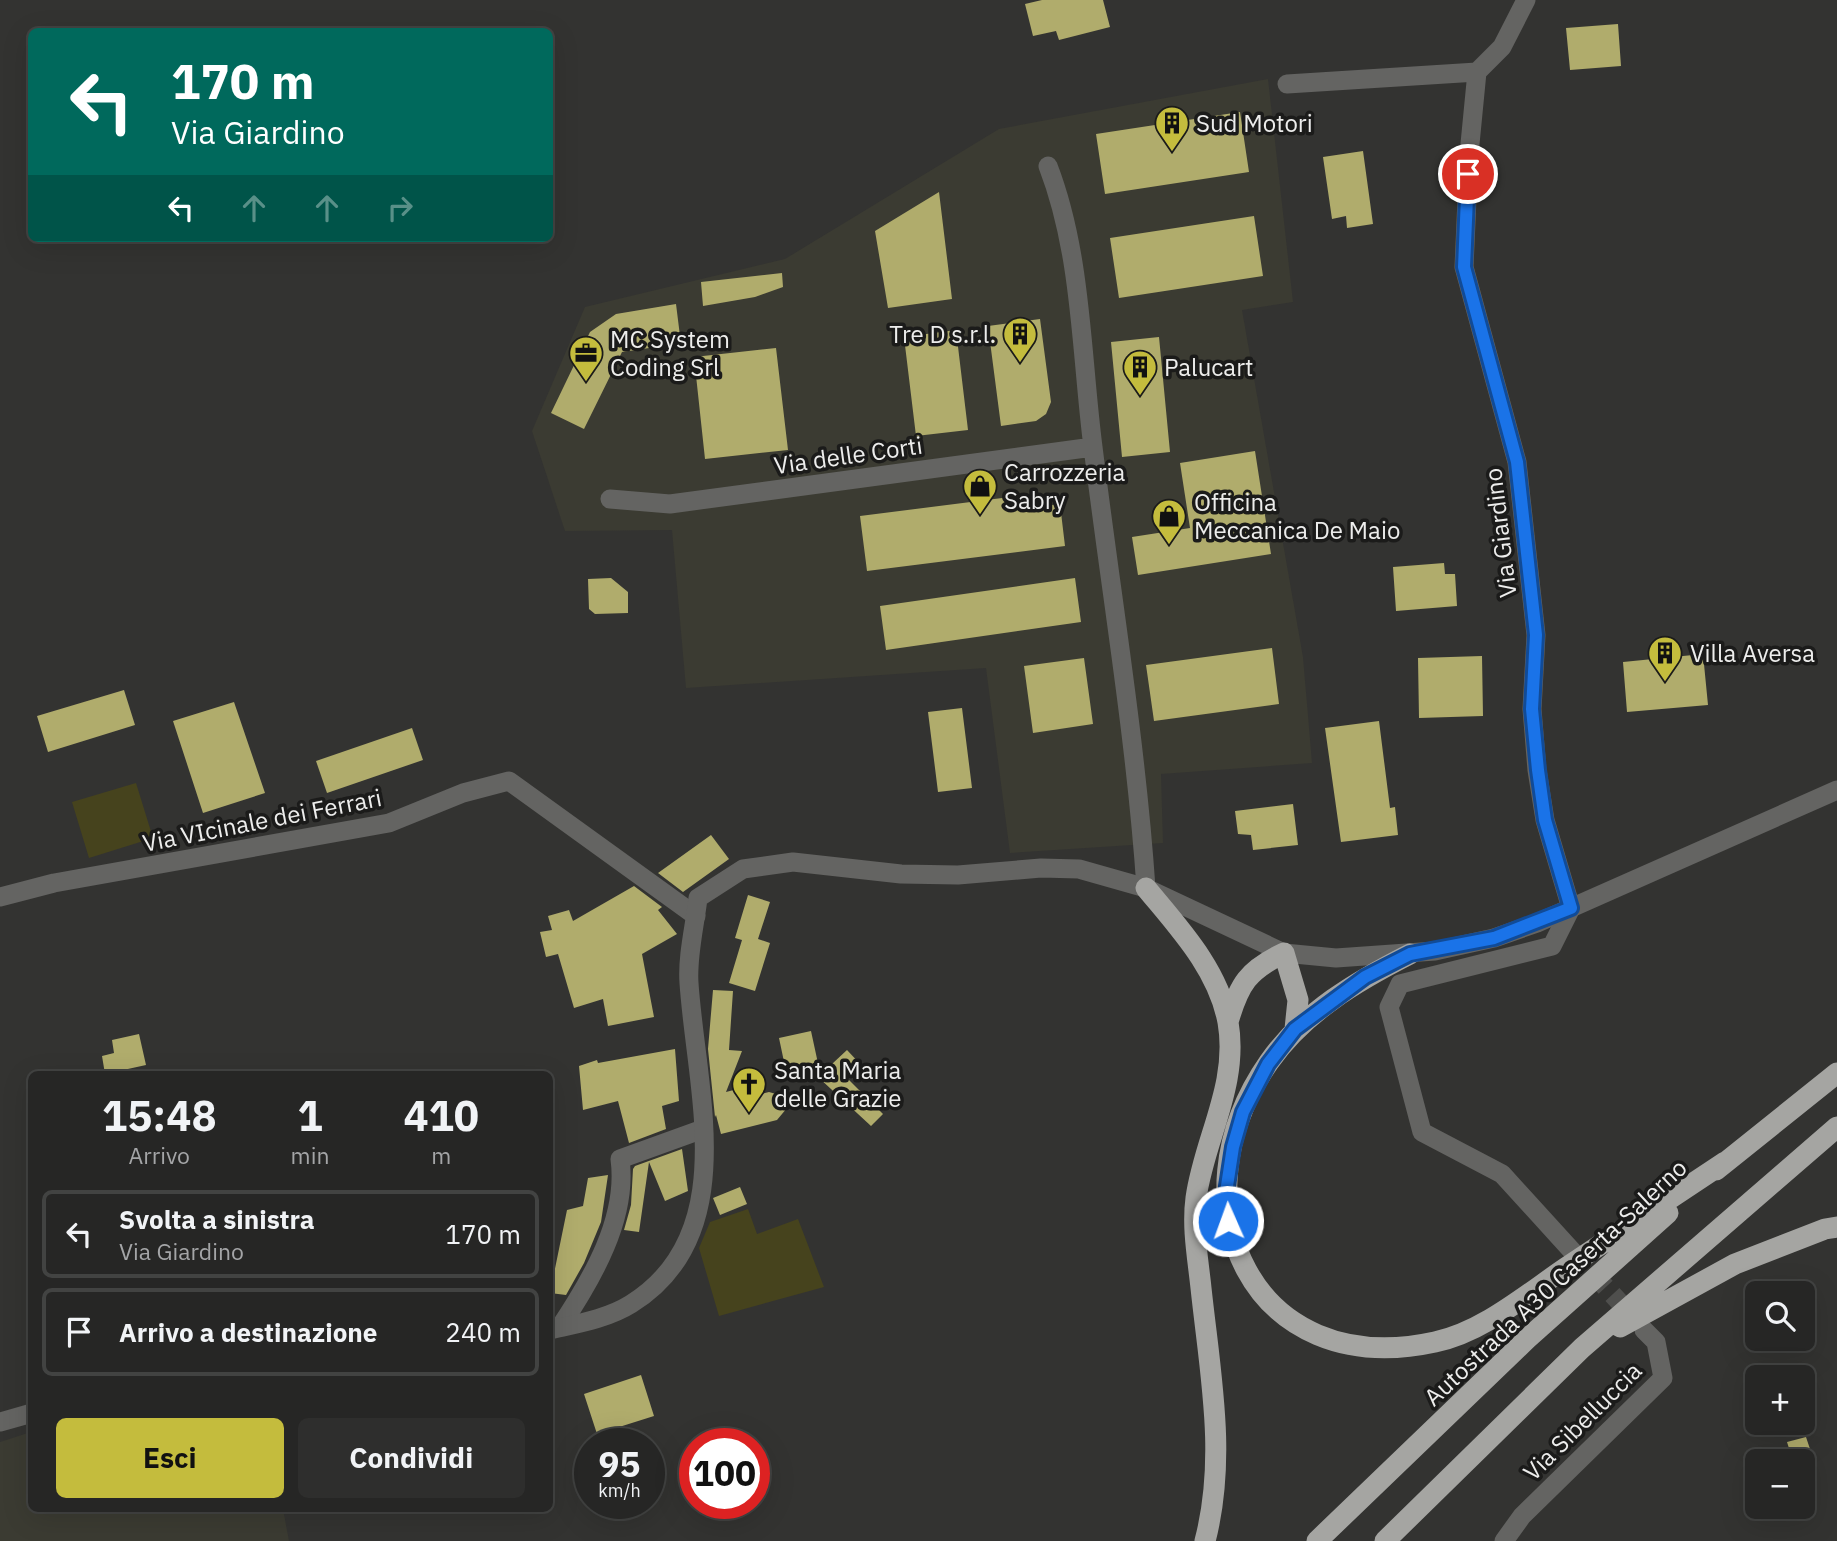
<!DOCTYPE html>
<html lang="it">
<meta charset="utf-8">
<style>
body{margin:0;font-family:"IBM Plex Sans",sans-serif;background:#2e2e2d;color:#f1f3f6;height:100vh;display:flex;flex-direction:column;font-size:26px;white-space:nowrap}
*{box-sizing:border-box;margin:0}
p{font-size:23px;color:#a4a5a7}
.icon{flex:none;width:38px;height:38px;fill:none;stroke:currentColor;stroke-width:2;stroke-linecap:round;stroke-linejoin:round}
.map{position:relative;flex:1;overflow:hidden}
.details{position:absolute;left:28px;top:1071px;width:525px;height:441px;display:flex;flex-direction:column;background:#262625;border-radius:10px;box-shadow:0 7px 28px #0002,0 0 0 2px #424342}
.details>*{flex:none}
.top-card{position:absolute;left:28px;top:28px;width:525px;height:214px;border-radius:10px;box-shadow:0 7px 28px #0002,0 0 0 2px #424342;background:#00695c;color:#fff;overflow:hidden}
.buttons{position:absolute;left:1745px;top:1281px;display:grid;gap:14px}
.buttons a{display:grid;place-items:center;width:70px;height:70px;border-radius:10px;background:#262625;box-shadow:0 7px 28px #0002,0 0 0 2px #424342;font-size:35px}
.speed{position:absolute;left:574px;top:1428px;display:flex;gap:14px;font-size:35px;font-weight:700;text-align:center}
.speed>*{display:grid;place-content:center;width:91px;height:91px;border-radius:50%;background:#262625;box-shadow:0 7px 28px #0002,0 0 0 2px #424342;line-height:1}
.speed small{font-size:18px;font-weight:400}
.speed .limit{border:10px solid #d22;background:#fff;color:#111}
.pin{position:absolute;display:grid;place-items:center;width:60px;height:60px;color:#fff;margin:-30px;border:4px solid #fff;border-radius:50%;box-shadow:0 2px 7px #0007}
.me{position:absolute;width:77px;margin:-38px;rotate:358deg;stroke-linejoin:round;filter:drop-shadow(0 0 5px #0008)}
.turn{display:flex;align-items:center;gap:24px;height:147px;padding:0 28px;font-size:32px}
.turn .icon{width:91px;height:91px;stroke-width:2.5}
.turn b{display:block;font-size:49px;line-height:60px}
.lanes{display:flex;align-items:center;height:66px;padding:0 28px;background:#0003;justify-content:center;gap:35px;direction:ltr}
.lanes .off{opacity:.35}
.eta{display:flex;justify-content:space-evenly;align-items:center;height:119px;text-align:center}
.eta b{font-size:42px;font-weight:800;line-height:49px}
.cta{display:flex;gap:14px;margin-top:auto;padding:14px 28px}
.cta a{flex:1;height:80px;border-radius:10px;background:#c4bc3d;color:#111;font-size:28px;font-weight:800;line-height:80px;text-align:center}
.cta a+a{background:#2e2e2d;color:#f1f3f6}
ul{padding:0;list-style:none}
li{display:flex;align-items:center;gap:21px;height:88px;margin:0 14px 10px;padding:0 14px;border:4px solid #424342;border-radius:10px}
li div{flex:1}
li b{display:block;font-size:26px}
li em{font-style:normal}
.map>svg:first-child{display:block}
</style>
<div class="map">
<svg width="1837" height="1541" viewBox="0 0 1837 1541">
<rect width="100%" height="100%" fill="#333331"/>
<path fill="#3b3b32" d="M 1268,79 L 1293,302 L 1242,310 L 1303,657 L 1312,763 L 1161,774 L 1163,843 L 1010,853 L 986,668 L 686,688 L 672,530 L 565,531 L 532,431 L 585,307 L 785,259 L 999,129 Z
M 31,1432 L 32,1508 L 283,1509 L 289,1541 L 0,1541 L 0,1442 Z"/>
<path fill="#46431d" d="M 136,783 L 153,838 L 89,858 L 72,802 Z
M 748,1209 L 757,1234 L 798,1219 L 824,1287 L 719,1316 L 699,1248 L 710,1222 Z"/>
<path fill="#b0ac6c" d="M 1042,0 L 1103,0 L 1110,27 L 1059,40 L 1056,31 L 1033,36 L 1025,4 Z
M 1618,24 L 1621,66 L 1570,70 L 1566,28 Z
M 1240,112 L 1249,172 L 1105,194 L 1096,134 Z
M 1363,151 L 1373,224 L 1347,228 L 1346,216 L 1332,219 L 1323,157 Z
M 939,192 L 952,299 L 888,308 L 875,231 Z
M 1254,216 L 1263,276 L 1119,298 L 1110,238 Z
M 782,273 L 783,287 L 755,297 L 703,306 L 701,282 Z
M 676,304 L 680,336 L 655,340 L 656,347 L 622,352 L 584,429 L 551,413 L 590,332 L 616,314 Z
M 1040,319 L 1051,402 L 1046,414 L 1036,421 L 1001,426 L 988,326 Z
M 956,330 L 968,430 L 916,436 L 904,337 Z
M 1159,337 L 1170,452 L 1122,457 L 1111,342 Z
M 776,348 L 788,450 L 705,459 L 694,357 Z
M 1255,451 L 1271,554 L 1138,575 L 1132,537 L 1190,528 L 1180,463 Z
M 1026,495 L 1027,508 L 1060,504 L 1065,546 L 867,571 L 860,516 Z
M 1444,563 L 1445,574 L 1455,574 L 1457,606 L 1396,611 L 1393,567 Z
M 611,578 L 628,592 L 628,613 L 595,614 L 589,609 L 588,579 Z
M 1075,578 L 1081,622 L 886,650 L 880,606 Z
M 1272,648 L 1279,704 L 1154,721 L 1146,665 Z
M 1703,654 L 1708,705 L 1627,712 L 1623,662 Z
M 1482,656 L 1483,716 L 1419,718 L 1418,658 Z
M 1084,658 L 1093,724 L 1033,733 L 1024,666 Z
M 124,690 L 135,725 L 48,752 L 37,716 Z
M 234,702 L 265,793 L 203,813 L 173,721 Z
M 962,708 L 972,788 L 938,792 L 928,712 Z
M 1379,721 L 1390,808 L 1395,807 L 1398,835 L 1341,842 L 1325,728 Z
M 412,728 L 423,760 L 327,793 L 316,761 Z
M 1293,804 L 1298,845 L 1253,850 L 1251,835 L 1238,834 L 1235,811 Z
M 711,835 L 729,859 L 683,892 L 658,873 Z
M 634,886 L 662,907 L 658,910 L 677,934 L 642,954 L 654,1017 L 608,1026 L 603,999 L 574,1008 L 558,954 L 546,957 L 540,932 L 552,930 L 548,916 L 569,910 L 573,921 Z
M 748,895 L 770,902 L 758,939 L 770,943 L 755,991 L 729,983 L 742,940 L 735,938 Z
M 713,990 L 733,991 L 729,1050 L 742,1051 L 726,1092 L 745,1087 L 748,1097 L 769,1092 L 783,1096 L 787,1108 L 777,1120 L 721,1134 L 716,1115 L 715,1117 L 708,1049 Z
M 811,1031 L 819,1068 L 787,1076 L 779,1038 Z
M 139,1034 L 146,1065 L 105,1074 L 102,1056 L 114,1053 L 112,1040 Z
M 675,1049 L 679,1101 L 662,1106 L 666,1129 L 629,1143 L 618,1101 L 583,1110 L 579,1066 L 597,1060 L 598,1063 Z
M 847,1050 L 862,1066 L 848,1079 L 883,1114 L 871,1126 L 818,1077 Z
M 682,1149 L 688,1191 L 665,1201 L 649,1162 L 639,1232 L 624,1230 L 631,1205 L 633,1169 L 635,1166 Z
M 608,1175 L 601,1222 L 584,1263 L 566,1295 L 550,1293 L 567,1210 L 583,1206 L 588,1178 Z
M 740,1187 L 747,1204 L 720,1215 L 713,1198 Z
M 641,1375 L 654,1416 L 597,1434 L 584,1394 Z
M 1806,1437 L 1814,1461 L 1793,1461 L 1787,1442 Z"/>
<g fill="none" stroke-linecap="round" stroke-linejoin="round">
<path stroke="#4f4f4d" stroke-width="19" stroke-dasharray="19 10" stroke-linecap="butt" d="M 1573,1252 L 1637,1321"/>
<path stroke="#646462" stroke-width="19" d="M 1477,72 L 1469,154 L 1464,267 L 1517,462 L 1536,635 L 1532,709 L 1537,770 L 1545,820 L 1571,908 L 1552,946 L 1400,984 L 1389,1007 L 1422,1132 L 1502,1174 L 1573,1252
M 1287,84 L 1477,72 L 1502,47 L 1526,0
M 1048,166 C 1082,254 1081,354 1093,447 C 1111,594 1136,740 1146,888
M 610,499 L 670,504 L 1093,447
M 0,897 L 54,883 L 389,823 L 463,793 L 509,781 L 696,916
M 560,1327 C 592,1279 628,1218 620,1159 L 703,1129
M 1504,1541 L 1522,1516 L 1663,1378 L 1656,1342 L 1644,1330"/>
<path stroke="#646462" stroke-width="19" d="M 550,1330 C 576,1324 607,1319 631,1304 C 742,1235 696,1090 689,983 C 687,956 695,925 698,898 L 743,869 L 793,862 L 901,874 L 958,875 L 1041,868 L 1079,869 L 1146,888 L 1284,953 L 1336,958 L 1435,951 L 1494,938 L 1537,923 L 1837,790
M 0,1422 L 32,1413"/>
<path stroke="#a5a5a2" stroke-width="21" d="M 1146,888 C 1179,928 1218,969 1228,1022 C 1239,1085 1204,1139 1196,1198 C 1192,1228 1198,1259 1201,1288 C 1210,1373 1227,1457 1205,1541
M 1410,954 C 1357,981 1304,1012 1269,1062 C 1171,1202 1251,1382 1435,1342 C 1483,1332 1527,1294 1567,1267 C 1620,1232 1673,1197 1725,1162
M 1228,1022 C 1239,984 1248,970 1284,953 L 1298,1000 L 1295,1029
M 1716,1170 L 1837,1073
M 1620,1327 L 1735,1264 L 1825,1229 L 1837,1227
M 1317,1541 L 1527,1339 L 1668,1213
M 1385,1541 L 1582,1348 L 1837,1127"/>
</g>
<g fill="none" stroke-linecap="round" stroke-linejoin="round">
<g stroke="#114b97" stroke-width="18">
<path id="route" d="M 1228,1221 L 1227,1186 L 1233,1147 L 1243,1112 L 1268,1064 L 1295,1029 L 1365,977 L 1410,954 L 1494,938 L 1571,908 L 1545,820 L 1538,770 L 1532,709 L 1536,635 L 1517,462 L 1464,267 L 1468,174"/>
</g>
<use href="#route" stroke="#1a73e8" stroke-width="12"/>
</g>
<defs>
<g id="building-pin" transform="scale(1.75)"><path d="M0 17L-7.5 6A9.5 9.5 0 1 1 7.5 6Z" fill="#c4bc3d" stroke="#1b1b1a"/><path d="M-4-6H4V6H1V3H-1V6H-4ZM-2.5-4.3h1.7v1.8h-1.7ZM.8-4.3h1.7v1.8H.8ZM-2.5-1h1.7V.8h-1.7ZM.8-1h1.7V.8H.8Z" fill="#111"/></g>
<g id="office-pin" transform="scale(1.75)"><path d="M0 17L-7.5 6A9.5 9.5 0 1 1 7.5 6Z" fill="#c4bc3d" stroke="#1b1b1a"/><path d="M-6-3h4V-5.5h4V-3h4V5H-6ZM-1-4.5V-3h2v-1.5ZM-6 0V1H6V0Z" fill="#111"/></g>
<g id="shop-pin" transform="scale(1.75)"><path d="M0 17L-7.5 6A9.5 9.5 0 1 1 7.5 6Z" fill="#c4bc3d" stroke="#1b1b1a"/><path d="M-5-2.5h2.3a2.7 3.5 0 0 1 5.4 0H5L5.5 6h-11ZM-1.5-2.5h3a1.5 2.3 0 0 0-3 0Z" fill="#111"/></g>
<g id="church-pin" transform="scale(1.75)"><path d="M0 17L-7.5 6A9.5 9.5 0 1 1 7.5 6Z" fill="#c4bc3d" stroke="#1b1b1a"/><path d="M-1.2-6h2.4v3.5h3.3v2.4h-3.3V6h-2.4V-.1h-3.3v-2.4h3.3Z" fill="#111"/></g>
</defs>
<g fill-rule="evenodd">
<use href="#building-pin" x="1172" y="123"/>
<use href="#building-pin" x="1020" y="334"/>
<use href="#office-pin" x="586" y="353"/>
<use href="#building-pin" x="1140" y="367"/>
<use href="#shop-pin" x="980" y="486"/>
<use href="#shop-pin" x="1169" y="516"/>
<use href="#building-pin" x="1665" y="653"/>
<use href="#church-pin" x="749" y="1084"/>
</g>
<g text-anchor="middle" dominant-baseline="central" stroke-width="7" stroke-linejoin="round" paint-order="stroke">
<g font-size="24" fill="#ededec" stroke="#1b1b1a" text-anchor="start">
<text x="1196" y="123">Sud Motori</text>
<text x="996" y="334" text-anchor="end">Tre D s.r.l.</text>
<text x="610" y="339">MC System<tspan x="610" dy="28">Coding Srl</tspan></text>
<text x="1164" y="367">Palucart</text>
<text x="1004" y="472">Carrozzeria<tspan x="1004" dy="28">Sabry</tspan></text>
<text x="1194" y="502">Officina<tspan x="1194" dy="28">Meccanica De Maio</tspan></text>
<text x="1690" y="653">Villa Aversa</text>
<text x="774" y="1070">Santa Maria<tspan x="774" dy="28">delle Grazie</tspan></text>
</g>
<g font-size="24" fill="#ededec" stroke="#1b1b1a">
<text transform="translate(848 455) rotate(-8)">Via delle Corti</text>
<text transform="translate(1500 533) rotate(-97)">Via Giardino</text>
<text transform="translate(262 820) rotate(-11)">Via VIcinale dei Ferrari</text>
<text transform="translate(1555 1282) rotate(-43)">Autostrada A30 Caserta-Salerno</text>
<text transform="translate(1582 1421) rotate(-45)">Via Sibelluccia</text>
</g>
</g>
</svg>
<div class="buttons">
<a><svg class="icon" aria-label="search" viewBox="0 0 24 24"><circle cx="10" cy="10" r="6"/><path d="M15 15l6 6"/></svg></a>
<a>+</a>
<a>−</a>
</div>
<div class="speed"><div>95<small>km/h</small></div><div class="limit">100</div></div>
<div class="pin" style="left:1468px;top:174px;background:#d93025"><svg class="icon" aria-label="arrive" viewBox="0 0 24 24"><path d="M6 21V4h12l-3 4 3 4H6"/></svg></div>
<svg class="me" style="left:1228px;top:1221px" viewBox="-20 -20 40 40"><circle r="17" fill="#1a73e8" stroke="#fff" stroke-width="3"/><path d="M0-11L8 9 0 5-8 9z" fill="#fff"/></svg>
<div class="top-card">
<div class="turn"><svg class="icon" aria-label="left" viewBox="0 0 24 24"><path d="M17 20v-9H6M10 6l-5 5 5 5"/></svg><div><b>170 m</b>Via Giardino</div></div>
<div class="lanes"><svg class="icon" aria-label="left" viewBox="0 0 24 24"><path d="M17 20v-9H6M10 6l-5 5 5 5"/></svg><svg class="icon off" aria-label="ahead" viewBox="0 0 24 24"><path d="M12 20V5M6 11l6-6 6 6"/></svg><svg class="icon off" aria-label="ahead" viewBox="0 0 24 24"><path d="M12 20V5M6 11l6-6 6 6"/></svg><svg class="icon off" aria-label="right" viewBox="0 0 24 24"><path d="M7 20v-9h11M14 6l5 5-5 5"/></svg></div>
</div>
<section class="details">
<div class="eta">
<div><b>15:48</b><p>Arrivo</p></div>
<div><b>1</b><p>min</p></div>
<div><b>410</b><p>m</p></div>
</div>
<ul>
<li><svg class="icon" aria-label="left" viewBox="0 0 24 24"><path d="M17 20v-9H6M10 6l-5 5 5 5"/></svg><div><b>Svolta a sinistra</b><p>Via Giardino</p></div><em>170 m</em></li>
<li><svg class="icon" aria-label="arrive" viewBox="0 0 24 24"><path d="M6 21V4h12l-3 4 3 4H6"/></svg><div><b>Arrivo a destinazione</b></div><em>240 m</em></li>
</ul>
<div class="cta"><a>Esci</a><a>Condividi</a></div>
</section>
</div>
